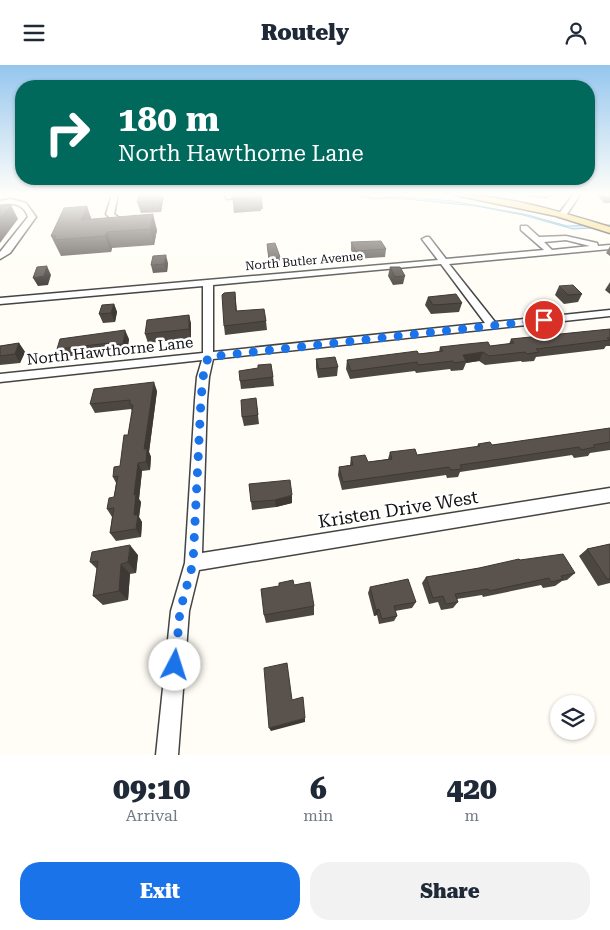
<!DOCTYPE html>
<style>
body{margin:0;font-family:"Roboto Serif",serif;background:#f2f2f3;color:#1f2937;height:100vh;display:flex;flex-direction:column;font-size:19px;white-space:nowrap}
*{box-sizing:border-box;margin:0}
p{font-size:16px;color:#747a83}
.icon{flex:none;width:28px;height:28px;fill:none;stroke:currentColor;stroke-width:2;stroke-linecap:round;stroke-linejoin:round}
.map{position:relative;height:690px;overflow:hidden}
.details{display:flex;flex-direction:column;background:#fff;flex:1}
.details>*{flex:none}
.top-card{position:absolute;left:15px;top:15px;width:580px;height:105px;border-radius:20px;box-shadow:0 1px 4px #0004;background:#00695c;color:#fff;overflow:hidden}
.buttons{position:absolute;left:550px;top:630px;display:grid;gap:10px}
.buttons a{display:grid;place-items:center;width:45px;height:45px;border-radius:50%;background:#fff;box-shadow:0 1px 4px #0004;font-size:25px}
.pin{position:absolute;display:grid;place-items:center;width:42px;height:42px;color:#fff;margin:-21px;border:2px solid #fff;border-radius:50%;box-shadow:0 1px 5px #0007}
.me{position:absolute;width:55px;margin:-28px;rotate:5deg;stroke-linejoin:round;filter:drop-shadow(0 0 4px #0008)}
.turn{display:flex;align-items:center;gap:18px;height:105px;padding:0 20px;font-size:22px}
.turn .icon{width:65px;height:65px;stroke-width:2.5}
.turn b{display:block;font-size:35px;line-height:42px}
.eta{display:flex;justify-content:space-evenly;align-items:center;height:85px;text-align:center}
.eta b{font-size:30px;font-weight:800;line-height:35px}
.action{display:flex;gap:10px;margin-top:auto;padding:10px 20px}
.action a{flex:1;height:58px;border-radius:20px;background:#1a73e8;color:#fff;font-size:20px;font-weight:800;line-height:58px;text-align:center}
.action a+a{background:#f2f2f3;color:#1f2937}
header{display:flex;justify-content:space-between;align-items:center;height:65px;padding:0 20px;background:#fff;font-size:22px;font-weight:800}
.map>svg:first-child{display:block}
</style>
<header><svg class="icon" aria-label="menu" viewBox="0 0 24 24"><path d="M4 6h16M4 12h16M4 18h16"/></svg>Routely<svg class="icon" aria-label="person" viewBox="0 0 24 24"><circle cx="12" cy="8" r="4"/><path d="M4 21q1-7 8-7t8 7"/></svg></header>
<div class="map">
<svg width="610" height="690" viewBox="0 0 610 690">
<rect width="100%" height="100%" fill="#fffdf5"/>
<path fill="#b9e0f7" stroke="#3f96cf" d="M 356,130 L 373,133 L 396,131 L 452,136 L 528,150 L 567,161 L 610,160 L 610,162 L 573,164 L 523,150 L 476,141 L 396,133 L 373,134 Z"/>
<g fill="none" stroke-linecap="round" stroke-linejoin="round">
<g stroke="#444" stroke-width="3">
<path id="minor" d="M 112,130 L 118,130 L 114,149 L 122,155 L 122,159 L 116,159 L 106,149 Z
M 224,130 L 258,130 L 227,134 Z
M 528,130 L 549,130 L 546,132 Z
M 573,130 L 580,130 L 565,152 L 559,152 L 558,150 Z
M 10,134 L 26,138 L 36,152 L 10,188 L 0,194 L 0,187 L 28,152 C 24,139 12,137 0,140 L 0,136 Z
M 521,161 L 527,161 L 539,172 L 566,171 L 597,178 L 598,181 L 610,180 L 610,184 L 449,199 L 495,257 L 610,245 L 610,251 L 213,294 L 209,312 L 207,335 L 202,488 L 610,423 L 610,437 L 199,505 L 189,546 L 178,690 L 156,690 L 171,546 L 185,498 L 195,335 L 197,312 L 202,295 L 0,317 L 0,309 L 203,288 L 203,221 L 0,239 L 0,233 L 438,195 L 422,174 L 426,172 L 429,172 L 446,194 L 544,185 L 521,165 ZM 566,175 L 590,181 L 552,185 L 544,177 ZM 441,199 L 485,258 L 213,287 L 213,220 Z"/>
</g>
<g stroke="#222" stroke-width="3">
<path id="major" d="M 455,130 C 507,130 560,147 610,162 L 610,168 L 556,151 Z"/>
</g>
<use href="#minor" fill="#fff" fill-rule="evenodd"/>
<use href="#major" fill="#f9d66b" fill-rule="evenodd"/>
</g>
<path fill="#4d4742" d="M 139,130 L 164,130 L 161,147 L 141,148 L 137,137 Z
M 232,130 L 262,130 L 263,144 L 261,144 L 261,146 L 234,148 Z
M 597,130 L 610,130 L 610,138 L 604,138 Z
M 87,141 L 91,154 L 157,165 L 154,180 L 112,183 L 111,187 L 61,191 L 51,171 Z
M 351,177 L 386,184 L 385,192 L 355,194 L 351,185 Z
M 267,179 L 280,192 L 280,200 L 269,201 Z
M 610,181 L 610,191 L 606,188 Z
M 168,198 L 167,207 L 153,208 L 151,200 Z
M 390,202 L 405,211 L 403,219 L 393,220 L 388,211 Z
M 610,217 L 610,229 L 605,225 Z
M 559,221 L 582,229 L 578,237 L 564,239 L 555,230 Z
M 235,227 L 237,246 L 266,256 L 267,265 L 225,270 L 224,261 Z
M 428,232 L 462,238 L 459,247 L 431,249 L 425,240 Z
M 114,239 L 117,247 L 115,257 L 103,258 L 99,249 Z
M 189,250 L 191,259 L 191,273 L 148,278 L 145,269 Z
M 610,264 L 610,281 L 606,281 L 604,284 L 536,292 L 534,296 L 522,297 L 521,296 L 485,300 L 479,296 L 466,298 L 463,305 L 451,306 L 450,304 L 416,308 L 415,306 L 350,314 L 346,304 L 347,295 L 439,287 L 440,282 L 490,281 L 509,279 L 511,274 Z
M 129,274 L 127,287 L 113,289 L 112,287 L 62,292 L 57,284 Z
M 19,278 L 25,287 L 20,298 L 0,300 L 0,281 Z
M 316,294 L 338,302 L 337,311 L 318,313 L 316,303 Z
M 258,303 L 273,312 L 274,321 L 241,324 L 240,316 Z
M 157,326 L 149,387 L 151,392 L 150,405 L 142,406 L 139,434 L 141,437 L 139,452 L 142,457 L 141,472 L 116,476 L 110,468 L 112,452 L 107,444 L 114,432 L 116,418 L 113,412 L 120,401 L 128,370 L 132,346 L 131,344 L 95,348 L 90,339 Z
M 256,333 L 259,359 L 244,361 L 242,352 Z
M 610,363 L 610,385 L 590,388 L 588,391 L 574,393 L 572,390 L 460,407 L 458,412 L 447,413 L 446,410 L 342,425 L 338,410 L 339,402 L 350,400 L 351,392 L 368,397 L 388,394 L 390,387 L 417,390 L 477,382 L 478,379 L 492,380 Z
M 249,419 L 292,438 L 276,442 L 252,445 Z
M 610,479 L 610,518 L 598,521 L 579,491 L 587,484 Z
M 138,490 L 136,508 L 130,509 L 128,535 L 103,540 L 93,531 L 97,504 L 90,497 Z
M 520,495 L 575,508 L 567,515 L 562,516 L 555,521 L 543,523 L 541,520 L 483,532 L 482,530 L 457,534 L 458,537 L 453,543 L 441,545 L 438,537 L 429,539 L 422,518 L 426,512 L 479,503 Z
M 294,520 L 314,541 L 314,550 L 266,558 L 264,550 Z
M 370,522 L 416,537 L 412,543 L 395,546 L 397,551 L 394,556 L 379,559 L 377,550 L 374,551 L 368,528 Z"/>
<path fill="#3f3936" d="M 159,130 L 164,130 L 161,147 L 158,135 Z
M 11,140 L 18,154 L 0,178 L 0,153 Z
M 87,141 L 92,156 L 81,155 Z
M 153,149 L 157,165 L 154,180 L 150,164 Z
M 107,167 L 112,183 L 111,187 L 105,171 Z
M 166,190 L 168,198 L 167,207 L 164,199 Z
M 47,201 L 51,210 L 48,220 L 38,221 L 33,213 Z
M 114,239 L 117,247 L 115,257 L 111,248 Z
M 189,250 L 191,259 L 191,273 L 189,264 Z
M 125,265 L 129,274 L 127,287 L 123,279 Z
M 19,278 L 25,287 L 20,298 L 15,289 Z
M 483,287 L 479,296 L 466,298 L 466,296 L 463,290 Z
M 154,317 L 157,326 L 149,387 L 151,392 L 150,405 L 146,397 L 144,384 Z
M 138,398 L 142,406 L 139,434 L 141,437 L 139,452 L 142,457 L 141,472 L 136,464 L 134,450 L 134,430 Z
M 292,430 L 292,438 L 276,442 L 275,435 Z
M 130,480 L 138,490 L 136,508 L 128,497 Z
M 121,499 L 130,509 L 128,535 L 119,526 Z
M 379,544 L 377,550 L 374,551 L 376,545 Z
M 305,653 L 305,657 L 271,666 L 269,663 Z"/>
<path fill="#5a524d" stroke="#3f3936" d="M 139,130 L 159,130 L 158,135 L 137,137 Z
M 232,130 L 260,130 L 260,133 L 232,134 Z
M 0,140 L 11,140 L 0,153 Z
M 87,141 L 81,155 L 153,149 L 150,164 L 107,167 L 105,171 L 54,175 L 56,171 L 51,171 L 64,143 Z
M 381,176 L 386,184 L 356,186 L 351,177 Z
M 275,178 L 280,192 L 269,193 L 267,179 Z
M 166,190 L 164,199 L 151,200 L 153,191 Z
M 47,201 L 44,211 L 33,213 L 37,202 Z
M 390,202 L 400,202 L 405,211 L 395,212 Z
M 573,220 L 582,229 L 568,230 L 559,221 Z
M 235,227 L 236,246 L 264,244 L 266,256 L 224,261 L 222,230 L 224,228 Z
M 456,229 L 462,238 L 433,240 L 428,232 Z
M 114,239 L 111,248 L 99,249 L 102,240 Z
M 189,250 L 189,264 L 145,269 L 147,255 Z
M 610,264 L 610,273 L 607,273 L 610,275 L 536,284 L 539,287 L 527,289 L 525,287 L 489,291 L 483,287 L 463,290 L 466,296 L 454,298 L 453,296 L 418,300 L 417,297 L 351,306 L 347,295 L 417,286 L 419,289 L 443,286 L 440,282 L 467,279 L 488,277 L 490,281 L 514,278 L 511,274 Z
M 125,265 L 123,279 L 109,280 L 110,278 L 57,284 L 60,274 Z
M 19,278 L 15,289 L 0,291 L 0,281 Z
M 335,292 L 338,302 L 319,304 L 316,294 Z
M 271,299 L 273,312 L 240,316 L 239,306 L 258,303 L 258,300 Z
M 154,317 L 144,384 L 147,384 L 146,397 L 138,398 L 134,430 L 136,429 L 134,450 L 138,450 L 136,464 L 110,468 L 114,443 L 107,444 L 109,433 L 114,432 L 118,411 L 113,412 L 114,402 L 120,401 L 124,370 L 128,370 L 133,340 L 130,340 L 130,335 L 90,339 L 94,324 Z
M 256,333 L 258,350 L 242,352 L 241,335 Z
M 610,363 L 610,377 L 593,380 L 595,382 L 581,385 L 579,382 L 460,400 L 462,404 L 451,405 L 449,402 L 343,417 L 339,402 L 353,400 L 351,392 L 365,390 L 368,397 L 392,394 L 390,387 L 415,384 L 417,390 L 480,381 L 478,379 L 490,377 L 492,380 Z
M 290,415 L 292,430 L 275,435 L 251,437 L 249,419 Z
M 610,479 L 610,514 L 607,514 L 587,484 Z
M 130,480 L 128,497 L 121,499 L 119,526 L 93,531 L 98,496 L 90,497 L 92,487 Z
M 563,489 L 575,508 L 561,511 L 563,514 L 551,517 L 549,513 L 489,526 L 488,524 L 455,529 L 458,537 L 446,539 L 443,531 L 433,533 L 426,512 L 479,503 L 519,494 L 520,495 Z
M 408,514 L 416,537 L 394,541 L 397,551 L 382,554 L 379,544 L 376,545 L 370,522 Z
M 293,515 L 294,520 L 310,517 L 314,541 L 264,550 L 261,524 L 279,521 L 279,518 Z
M 287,598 L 292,635 L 303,632 L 305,653 L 269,663 L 264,603 Z"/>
<linearGradient id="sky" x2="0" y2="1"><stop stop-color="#95c6ee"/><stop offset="0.57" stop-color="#fffefa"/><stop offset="1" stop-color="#fffefa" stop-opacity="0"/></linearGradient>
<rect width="610" height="227" fill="url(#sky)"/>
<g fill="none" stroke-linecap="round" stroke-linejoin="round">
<path stroke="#1a73e8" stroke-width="9" stroke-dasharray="0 16.2" d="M 175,600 L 180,546 L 193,498 L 201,335 L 203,312 L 208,292 L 544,255"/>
</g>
<g text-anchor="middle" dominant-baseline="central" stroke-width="5" stroke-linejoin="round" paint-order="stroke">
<g font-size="12" fill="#111" stroke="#fff">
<text transform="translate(304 196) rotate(-5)">North Butler Avenue</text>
</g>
<g font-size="15" fill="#111" stroke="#fff">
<text transform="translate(110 286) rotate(-6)">North Hawthorne Lane</text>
</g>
<g font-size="18" fill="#111" stroke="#fff">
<text transform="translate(398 444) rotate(-9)">Kristen Drive West</text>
</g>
</g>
</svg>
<div class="buttons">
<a><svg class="icon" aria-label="layers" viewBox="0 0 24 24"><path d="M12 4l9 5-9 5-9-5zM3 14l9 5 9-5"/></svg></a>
</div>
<div class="pin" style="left:544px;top:255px;background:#d93025"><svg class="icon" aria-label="arrive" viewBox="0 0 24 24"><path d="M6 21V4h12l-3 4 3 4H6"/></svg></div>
<svg class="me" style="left:175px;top:600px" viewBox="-20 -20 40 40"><circle r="19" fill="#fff"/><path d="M0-13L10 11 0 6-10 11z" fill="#1a73e8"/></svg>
<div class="top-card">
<div class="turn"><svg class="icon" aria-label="right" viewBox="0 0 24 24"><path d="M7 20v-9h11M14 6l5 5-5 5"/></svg><div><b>180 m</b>North Hawthorne Lane</div></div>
</div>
</div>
<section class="details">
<div class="eta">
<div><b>09:10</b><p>Arrival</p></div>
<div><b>6</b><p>min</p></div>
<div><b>420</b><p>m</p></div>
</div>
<div class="action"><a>Exit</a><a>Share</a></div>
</section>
